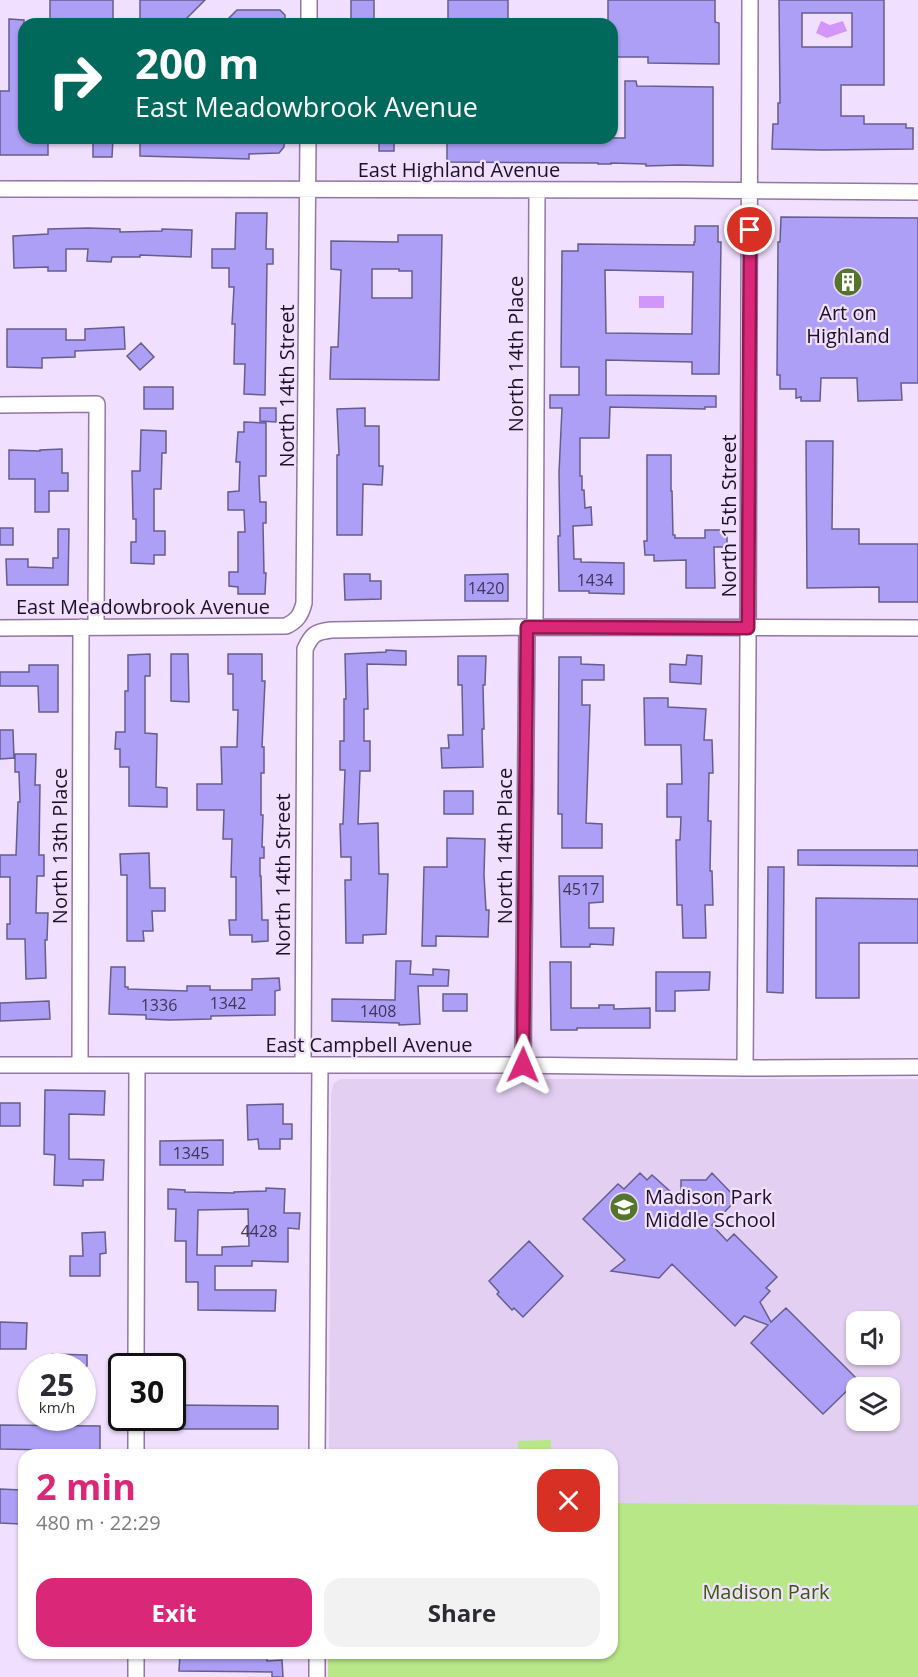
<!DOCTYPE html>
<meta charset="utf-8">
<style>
body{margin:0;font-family:"Open Sans",sans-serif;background:#f2f2f3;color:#2b2b33;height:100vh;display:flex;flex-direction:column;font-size:22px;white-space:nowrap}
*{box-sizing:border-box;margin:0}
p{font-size:20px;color:#7c7c81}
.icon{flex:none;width:33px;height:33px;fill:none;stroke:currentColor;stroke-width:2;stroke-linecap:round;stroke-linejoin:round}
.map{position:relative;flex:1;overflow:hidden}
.details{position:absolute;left:18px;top:1449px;width:600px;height:210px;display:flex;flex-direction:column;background:#fff;border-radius:18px;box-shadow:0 2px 4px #0004}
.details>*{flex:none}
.banner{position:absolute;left:18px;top:18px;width:600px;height:126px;border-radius:18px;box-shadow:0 2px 4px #0004;background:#00695c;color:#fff;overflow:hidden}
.controls{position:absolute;left:846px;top:1311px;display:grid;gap:12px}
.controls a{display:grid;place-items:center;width:54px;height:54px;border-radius:12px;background:#fff;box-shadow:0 2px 4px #0004;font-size:30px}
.speed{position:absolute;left:18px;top:1353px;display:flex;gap:12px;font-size:30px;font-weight:700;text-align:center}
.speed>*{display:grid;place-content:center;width:78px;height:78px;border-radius:50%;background:#fff;box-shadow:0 2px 4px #0004;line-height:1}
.speed small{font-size:15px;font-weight:400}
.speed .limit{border:3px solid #111;border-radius:9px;background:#fff;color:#111}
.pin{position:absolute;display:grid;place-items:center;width:51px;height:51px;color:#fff;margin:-26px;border:3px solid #fff;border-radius:50%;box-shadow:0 2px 6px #0007}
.me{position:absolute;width:66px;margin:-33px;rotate:1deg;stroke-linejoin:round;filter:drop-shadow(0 0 4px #0008)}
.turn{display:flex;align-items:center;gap:21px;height:126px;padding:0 18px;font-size:27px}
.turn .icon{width:78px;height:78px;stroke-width:2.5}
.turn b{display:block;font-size:42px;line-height:51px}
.round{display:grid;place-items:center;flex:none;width:63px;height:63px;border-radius:18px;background:#f2f2f3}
.summary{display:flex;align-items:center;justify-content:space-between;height:102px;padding:0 18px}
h1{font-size:36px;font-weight:700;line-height:45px;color:#db2777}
.cta{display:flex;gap:12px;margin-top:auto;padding:12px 18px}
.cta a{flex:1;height:69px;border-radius:18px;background:#db2777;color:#fff;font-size:24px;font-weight:700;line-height:69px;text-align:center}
.cta a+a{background:#f2f2f3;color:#2b2b33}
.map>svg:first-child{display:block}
</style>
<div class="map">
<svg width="918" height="1677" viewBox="0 0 918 1677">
<rect width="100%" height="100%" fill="#f1dfff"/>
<path fill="#e3cff1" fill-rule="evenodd" d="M 341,1079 L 918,1079 L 918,1505 L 612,1503 L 612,1455 L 329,1455 L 331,1093 L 334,1083 ZM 856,1322 L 890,1322 L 890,1354 L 856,1354 ZM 856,1388 L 890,1388 L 890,1420 L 856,1420 Z"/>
<path fill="#b7e786" d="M 551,1440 L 551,1455 L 518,1455 L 518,1441 Z
M 612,1503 L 918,1505 L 918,1677 L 328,1677 L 328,1653 L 612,1653 Z"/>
<path fill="#d296fb" d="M 821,21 L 830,25 L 843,21 L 847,31 L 827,38 L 816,33 Z
M 639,296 L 664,296 L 664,308 L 639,308 Z"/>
<path fill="#ad9ff5" stroke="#655d8e" stroke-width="1.5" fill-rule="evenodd" d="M 50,0 L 113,0 L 113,24 L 50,24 Z
M 140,0 L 205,0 L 181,24 L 140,24 Z
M 351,0 L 374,0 L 374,24 L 351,24 Z
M 448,0 L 508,0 L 508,24 L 448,24 Z
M 608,0 L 715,0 L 715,22 L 719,23 L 719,64 L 648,63 L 648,57 L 612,57 L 612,24 L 608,24 Z
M 779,0 L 884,0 L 884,85 L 841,85 L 841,116 L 864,116 L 864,124 L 906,124 L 906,128 L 913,128 L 913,149 L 824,150 L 772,149 L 773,124 L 778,124 L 778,103 L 780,103 ZM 802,13 L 852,13 L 852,47 L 802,47 Z
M 237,10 L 280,10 L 285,15 L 285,24 L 223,24 Z
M 9,19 L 24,20 L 24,138 L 48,138 L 48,155 L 0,155 L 0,91 L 9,91 Z
M 625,81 L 636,81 L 637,86 L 713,87 L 713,166 L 679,165 L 646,166 L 646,164 L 611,163 L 611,164 L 598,164 L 598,163 L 447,162 L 447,138 L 625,138 Z
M 93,138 L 113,138 L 112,157 L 93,157 Z
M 140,138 L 284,138 L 284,147 L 279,153 L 249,154 L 249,159 L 140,156 Z
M 379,138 L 394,138 L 394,151 L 379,151 Z
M 236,213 L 267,213 L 266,249 L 273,249 L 273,264 L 267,264 L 265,395 L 244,394 L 245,364 L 234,364 L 235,324 L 232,324 L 234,287 L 229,287 L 229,268 L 212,268 L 212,249 L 235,249 Z
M 781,217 L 918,218 L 918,383 L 901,383 L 902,400 L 858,401 L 857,378 L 821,378 L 820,401 L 801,401 L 801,397 L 796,398 L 796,389 L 780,389 L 780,375 L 777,375 L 778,242 L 780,242 Z
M 695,226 L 718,226 L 718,242 L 721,242 L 719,374 L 692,374 L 692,362 L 606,360 L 606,395 L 716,396 L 716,407 L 705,407 L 705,409 L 610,407 L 609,438 L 580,438 L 580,476 L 582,476 L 582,490 L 584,490 L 585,508 L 591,507 L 592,525 L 573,526 L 574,559 L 581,559 L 581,562 L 624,563 L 624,594 L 589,593 L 589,591 L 559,591 L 558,536 L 560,536 L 559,473 L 562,408 L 550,408 L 550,395 L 579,395 L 579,367 L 561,367 L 562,251 L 578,251 L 578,244 L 694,245 L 694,242 L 695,242 ZM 605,270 L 693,272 L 692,334 L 606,333 Z
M 88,228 L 120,229 L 120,232 L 162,231 L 162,229 L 192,230 L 191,257 L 140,255 L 140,257 L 112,257 L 111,262 L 87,261 L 88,249 L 66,249 L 66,271 L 48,271 L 48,267 L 14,268 L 13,236 L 48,234 L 48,229 Z
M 398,235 L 442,235 L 439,380 L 330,379 L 331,347 L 338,347 L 341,270 L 331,269 L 331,241 L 398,242 ZM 372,269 L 399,269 L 399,271 L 412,271 L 412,298 L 372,298 Z
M 124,327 L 125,349 L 75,351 L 75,357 L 42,358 L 42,368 L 7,367 L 7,329 L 66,329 L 66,340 L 85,340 L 85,329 Z
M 141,343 L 154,357 L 140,370 L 127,356 Z
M 144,387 L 173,387 L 173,409 L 144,409 Z
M 260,408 L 276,408 L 276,422 L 260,421 Z
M 365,408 L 365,426 L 379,426 L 379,466 L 383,466 L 382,485 L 363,484 L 362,535 L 337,535 L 337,455 L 339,455 L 337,409 Z
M 244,422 L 266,423 L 266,476 L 259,476 L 260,502 L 266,502 L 266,523 L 263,523 L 264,573 L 266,573 L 265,594 L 238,594 L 238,587 L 229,586 L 229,572 L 238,572 L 238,532 L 245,532 L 244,510 L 228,510 L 228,492 L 239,491 L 240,462 L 236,462 L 238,432 L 244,432 Z
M 141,430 L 166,431 L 166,453 L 162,453 L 161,489 L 154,489 L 154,531 L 165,531 L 165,555 L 154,555 L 154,564 L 131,563 L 131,542 L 136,542 L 136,519 L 133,519 L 132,471 L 140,471 Z
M 806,441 L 833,441 L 832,529 L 859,529 L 859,544 L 918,544 L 918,602 L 879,602 L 879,587 L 807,588 Z
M 62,449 L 62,473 L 68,473 L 68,491 L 49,491 L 49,512 L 35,512 L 35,479 L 9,479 L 9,450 L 40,451 L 40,450 Z
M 647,455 L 671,455 L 671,491 L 672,491 L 673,535 L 675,535 L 675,538 L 705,538 L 705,530 L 727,530 L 727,547 L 714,547 L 715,588 L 686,588 L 686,560 L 654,561 L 654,555 L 645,555 L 644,541 L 647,541 Z
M 0,528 L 13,528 L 13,545 L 0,545 Z
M 58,529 L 69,529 L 68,585 L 7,585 L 6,559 L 28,559 L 28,567 L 53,568 L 53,558 L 58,558 Z
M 344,574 L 370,574 L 370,581 L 381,581 L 381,599 L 345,600 Z
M 508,574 L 508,601 L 465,601 L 465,575 Z
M 386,650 L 406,651 L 406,665 L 367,664 L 368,709 L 364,709 L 364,741 L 370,741 L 370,771 L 360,771 L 358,824 L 378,823 L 379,874 L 388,874 L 386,934 L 363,935 L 363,943 L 346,943 L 345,880 L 351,880 L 351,857 L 341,857 L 340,824 L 343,824 L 345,770 L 340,770 L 340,741 L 344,741 L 344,699 L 346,699 L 345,654 L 386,652 Z
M 150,654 L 150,676 L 145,676 L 145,733 L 157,734 L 156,787 L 167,788 L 167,807 L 129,806 L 129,767 L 120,767 L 120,749 L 115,749 L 116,732 L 125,732 L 125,691 L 128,691 L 128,655 Z
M 171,654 L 188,654 L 189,702 L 171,701 Z
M 228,654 L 262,654 L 262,681 L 265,681 L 262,747 L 264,747 L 264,773 L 261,773 L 261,815 L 263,815 L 262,847 L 264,847 L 264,858 L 260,858 L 260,876 L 261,876 L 262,920 L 268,920 L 268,941 L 252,942 L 252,935 L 230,935 L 229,920 L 236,920 L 236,877 L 231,877 L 232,839 L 223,839 L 224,810 L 197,810 L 197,784 L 222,784 L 221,747 L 237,747 L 238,710 L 233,710 L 233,674 L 228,674 Z
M 687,655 L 702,656 L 701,684 L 670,682 L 670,664 L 686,665 Z
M 458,656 L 486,656 L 485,685 L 483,685 L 484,729 L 482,729 L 483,767 L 442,768 L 441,748 L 449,748 L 448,735 L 463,735 L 462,685 L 458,685 Z
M 559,657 L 581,657 L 581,664 L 604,665 L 604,680 L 582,680 L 582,705 L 590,705 L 586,823 L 602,824 L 602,848 L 562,848 L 562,814 L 558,814 Z
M 29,665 L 58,665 L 58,712 L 39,712 L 38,686 L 0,686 L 0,672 L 29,672 Z
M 644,698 L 668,698 L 668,707 L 706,709 L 704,740 L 712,740 L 713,773 L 709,773 L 708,821 L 711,821 L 710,871 L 712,871 L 713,905 L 705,905 L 706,938 L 683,938 L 682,905 L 677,905 L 676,840 L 680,840 L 681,817 L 667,817 L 667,784 L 682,784 L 681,745 L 645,745 Z
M 0,730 L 13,730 L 14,758 L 0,759 Z
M 15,754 L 36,754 L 35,785 L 40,785 L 39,855 L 44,855 L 44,876 L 37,876 L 36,913 L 48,913 L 47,940 L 45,940 L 46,978 L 26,979 L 25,939 L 7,939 L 7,924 L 10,924 L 10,877 L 0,877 L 0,855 L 16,855 L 18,802 L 20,802 L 19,772 L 15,772 Z
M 444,791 L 473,791 L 473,814 L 444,814 Z
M 447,838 L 485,839 L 484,875 L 486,910 L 489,910 L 488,937 L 436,936 L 436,946 L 422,946 L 424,867 L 447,867 Z
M 798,850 L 918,850 L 918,866 L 798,865 Z
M 149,853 L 150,888 L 165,888 L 165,911 L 152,911 L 153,931 L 143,931 L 144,941 L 127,941 L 127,875 L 121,875 L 120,854 Z
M 768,867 L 784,867 L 783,993 L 767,992 Z
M 559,876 L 603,876 L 603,902 L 589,903 L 589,928 L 614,928 L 613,945 L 590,944 L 590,947 L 561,947 Z
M 816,898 L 918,899 L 918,943 L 859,943 L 859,998 L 816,998 Z
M 396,961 L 411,961 L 410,974 L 433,975 L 433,969 L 449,970 L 448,986 L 418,986 L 420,1024 L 399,1025 L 399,1023 L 332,1021 L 332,999 L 395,1000 Z
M 550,962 L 571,962 L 571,1008 L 599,1008 L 599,1005 L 614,1005 L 614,1009 L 650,1008 L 650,1028 L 577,1028 L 577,1030 L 551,1030 Z
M 111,967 L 125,967 L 125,987 L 128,987 L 128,989 L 187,991 L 187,986 L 210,986 L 210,990 L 252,990 L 252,979 L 279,978 L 280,990 L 275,991 L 275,1015 L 211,1016 L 211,1019 L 169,1020 L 146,1019 L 146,1015 L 109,1014 Z
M 656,972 L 710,972 L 709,990 L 675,991 L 675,1011 L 656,1011 Z
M 443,994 L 467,994 L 467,1011 L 443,1011 Z
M 49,1001 L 50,1019 L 0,1021 L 0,1003 Z
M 45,1090 L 105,1091 L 104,1115 L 69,1114 L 69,1159 L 104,1160 L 103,1180 L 83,1180 L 83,1186 L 54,1185 L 55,1155 L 44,1154 Z
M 0,1103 L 20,1103 L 20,1126 L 0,1126 Z
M 283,1104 L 283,1124 L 292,1124 L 292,1139 L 280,1139 L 280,1149 L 259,1149 L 258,1139 L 248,1140 L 247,1105 Z
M 223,1140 L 223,1165 L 160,1165 L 160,1141 Z
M 640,1173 L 647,1180 L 652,1175 L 681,1201 L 681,1180 L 706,1180 L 712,1173 L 737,1199 L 712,1225 L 727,1241 L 734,1234 L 777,1277 L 766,1288 L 770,1291 L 760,1302 L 771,1322 L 786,1308 L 858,1380 L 823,1414 L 751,1343 L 768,1325 L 744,1316 L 735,1326 L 672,1264 L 659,1278 L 611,1271 L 625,1260 L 583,1219 L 618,1184 L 624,1189 Z
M 266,1188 L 285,1189 L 284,1213 L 300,1213 L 299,1229 L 288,1228 L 288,1262 L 252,1261 L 252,1266 L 215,1266 L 215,1290 L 276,1290 L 275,1311 L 198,1310 L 198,1282 L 186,1282 L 186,1241 L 175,1241 L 176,1209 L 168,1209 L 168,1189 L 185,1190 L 185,1192 L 234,1193 L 234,1192 L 266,1191 ZM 248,1209 L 249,1246 L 222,1247 L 222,1255 L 197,1255 L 198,1210 Z
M 105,1232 L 106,1253 L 100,1254 L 100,1276 L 70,1276 L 70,1256 L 83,1256 L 82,1233 Z
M 529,1241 L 563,1276 L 523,1317 L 514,1308 L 512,1310 L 497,1294 L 499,1292 L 489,1281 Z
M 0,1322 L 27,1323 L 26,1349 L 0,1349 Z
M 52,1354 L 87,1355 L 87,1366 L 52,1366 Z
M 172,1405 L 278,1406 L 278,1429 L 167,1429 L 167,1418 L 172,1418 Z
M 0,1425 L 100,1426 L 100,1451 L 0,1449 Z
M 0,1489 L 21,1490 L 20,1524 L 0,1523 Z
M 180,1653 L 267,1653 L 267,1661 L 282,1660 L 283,1677 L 272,1677 L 272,1672 L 179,1671 Z"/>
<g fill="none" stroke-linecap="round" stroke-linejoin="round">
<g stroke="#9276a6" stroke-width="18">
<path id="minor" d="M 309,24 L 309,0
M 0,189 L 684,190 L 918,192
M 0,405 L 97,404 L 96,627
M 535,627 L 537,190
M 0,628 L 286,626 C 297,621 301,615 304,603 L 308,138
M 0,1065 L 511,1065 L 745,1068 L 918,1067
M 80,1065 L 81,627
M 303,1065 L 305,649 C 312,634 315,632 331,630 L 527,627 L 918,628
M 523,1065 L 527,627
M 745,1068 L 748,648 L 750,0
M 136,1366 L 137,1065
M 136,1455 L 136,1418
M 317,1455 L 320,1065
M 136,1677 L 136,1653
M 317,1677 L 317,1653"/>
</g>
<use href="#minor" stroke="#fff" stroke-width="15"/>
</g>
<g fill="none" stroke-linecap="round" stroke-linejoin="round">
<g stroke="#8e194d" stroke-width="15">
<path id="route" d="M 523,1065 L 527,627 L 748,628 L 750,230"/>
</g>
<use href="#route" stroke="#db2777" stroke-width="10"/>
</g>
<defs>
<g id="building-disc" transform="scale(1.5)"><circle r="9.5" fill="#53752c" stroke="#f1dfff"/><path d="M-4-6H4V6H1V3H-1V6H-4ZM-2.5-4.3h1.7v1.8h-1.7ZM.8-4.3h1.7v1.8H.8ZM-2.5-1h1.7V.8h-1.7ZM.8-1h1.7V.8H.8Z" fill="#fff"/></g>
<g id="school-disc" transform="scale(1.5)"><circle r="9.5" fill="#53752c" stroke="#f1dfff"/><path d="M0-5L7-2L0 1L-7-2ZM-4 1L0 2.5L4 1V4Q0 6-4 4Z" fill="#fff"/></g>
</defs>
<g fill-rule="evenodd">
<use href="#building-disc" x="848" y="282"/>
<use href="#school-disc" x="624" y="1207"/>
</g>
<g text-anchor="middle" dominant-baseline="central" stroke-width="4.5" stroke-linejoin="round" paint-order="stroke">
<g font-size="16" fill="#403458">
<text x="595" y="580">1434</text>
<text x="486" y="588">1420</text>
<text x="581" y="889">4517</text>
<text x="228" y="1003">1342</text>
<text x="159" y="1005">1336</text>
<text x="378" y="1011">1408</text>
<text x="191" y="1153">1345</text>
<text x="259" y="1231">4428</text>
</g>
<g font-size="20" fill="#1c1123" stroke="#f1dfff">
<text x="459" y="169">East Highland Avenue</text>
<text transform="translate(515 354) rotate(-90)">North 14th Place</text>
<text transform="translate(286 386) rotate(-90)">North 14th Street</text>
<text transform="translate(728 516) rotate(-90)">North 15th Street</text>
<text x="143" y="606">East Meadowbrook Avenue</text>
<text transform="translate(59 846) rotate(-90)">North 13th Place</text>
<text transform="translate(504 846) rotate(-90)">North 14th Place</text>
<text transform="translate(282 875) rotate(-90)">North 14th Street</text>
<text x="369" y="1044">East Campbell Avenue</text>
</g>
<g font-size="20" fill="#1c1123" stroke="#f1dfff">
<text x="848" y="312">Art on<tspan x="848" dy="23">Highland</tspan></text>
<text x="645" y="1196" text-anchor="start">Madison Park<tspan x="645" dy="23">Middle School</tspan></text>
</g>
<g font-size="20" fill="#385907" stroke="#f1dfff">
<text x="766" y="1591">Madison Park</text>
</g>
</g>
</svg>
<div class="controls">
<a><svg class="icon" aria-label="sound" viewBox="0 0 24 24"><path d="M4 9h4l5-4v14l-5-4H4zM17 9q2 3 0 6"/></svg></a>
<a><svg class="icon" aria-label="layers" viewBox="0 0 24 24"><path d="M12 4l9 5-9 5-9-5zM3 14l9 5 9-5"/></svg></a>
</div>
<div class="speed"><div>25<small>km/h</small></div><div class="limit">30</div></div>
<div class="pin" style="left:750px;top:230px;background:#d93025"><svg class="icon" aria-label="arrive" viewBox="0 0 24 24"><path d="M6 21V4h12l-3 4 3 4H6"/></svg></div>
<svg class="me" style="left:523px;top:1065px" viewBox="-20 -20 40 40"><path d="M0-17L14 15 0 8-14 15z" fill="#db2777" stroke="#fff" stroke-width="4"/></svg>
<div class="banner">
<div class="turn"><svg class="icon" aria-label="right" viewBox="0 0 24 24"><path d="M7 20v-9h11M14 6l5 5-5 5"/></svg><div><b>200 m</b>East Meadowbrook Avenue</div></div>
</div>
<section class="details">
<div class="summary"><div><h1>2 min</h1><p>480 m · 22:29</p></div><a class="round" style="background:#d93025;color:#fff"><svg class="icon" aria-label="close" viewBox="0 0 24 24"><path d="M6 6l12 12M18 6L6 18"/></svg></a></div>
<div class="cta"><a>Exit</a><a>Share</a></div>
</section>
</div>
